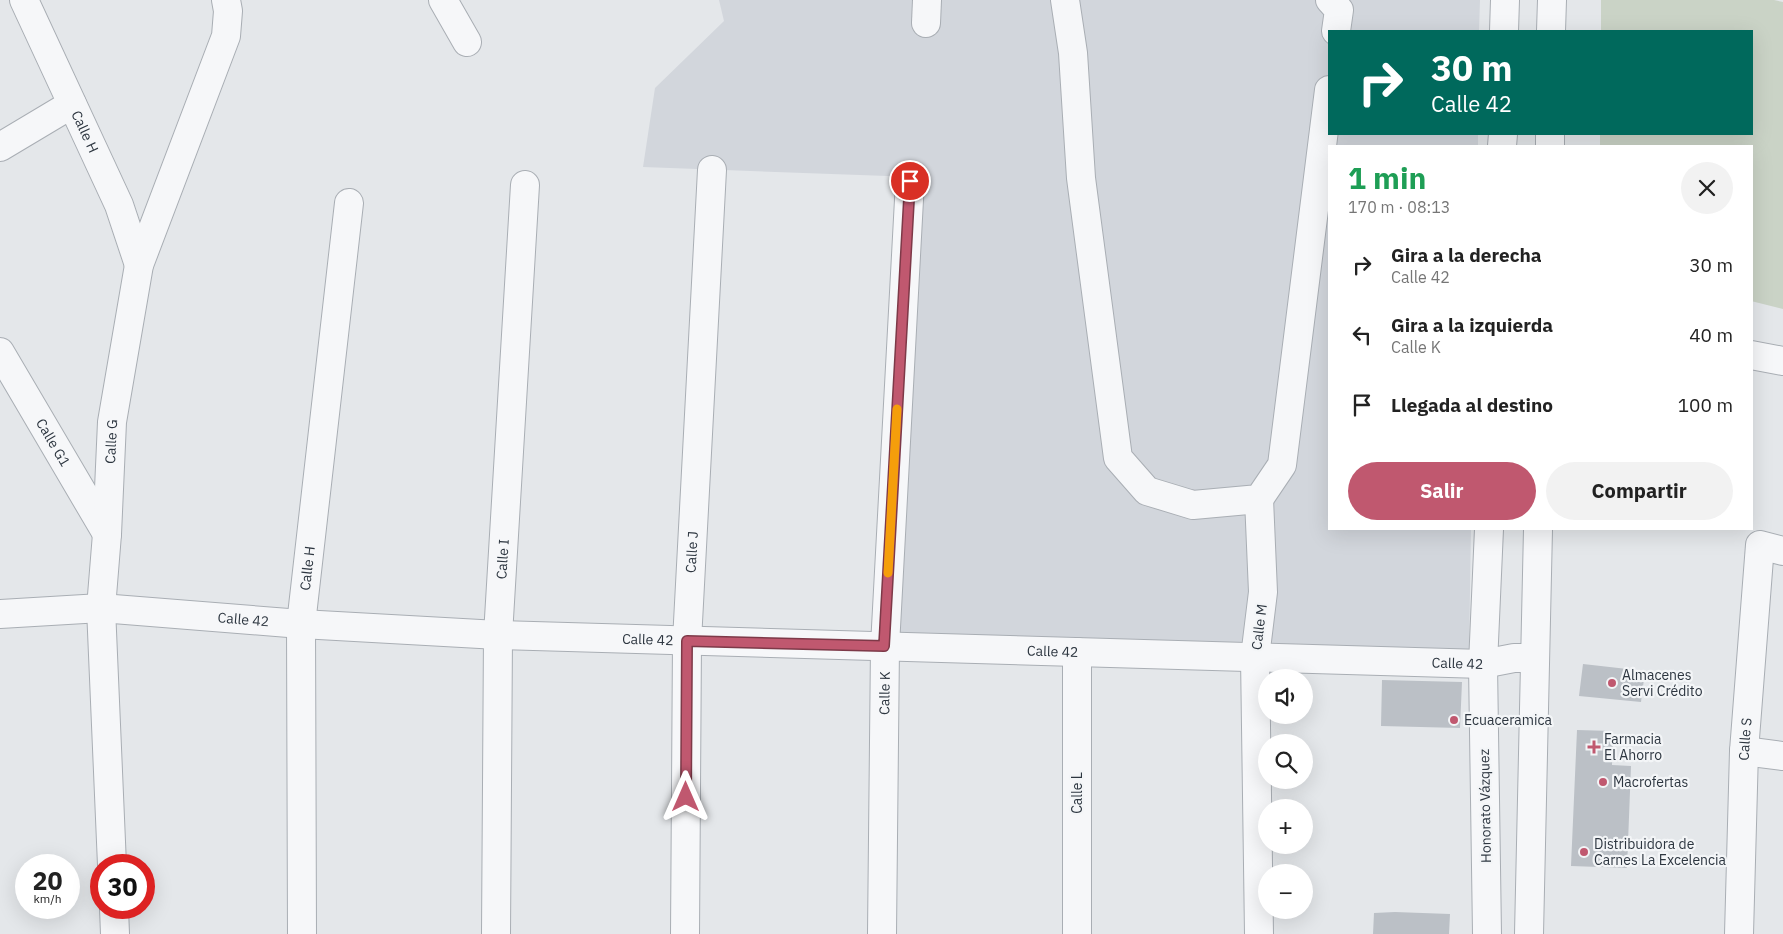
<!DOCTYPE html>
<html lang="es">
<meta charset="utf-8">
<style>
body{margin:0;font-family:"IBM Plex Sans",sans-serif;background:#f2f2f2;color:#222;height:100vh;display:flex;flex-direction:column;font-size:19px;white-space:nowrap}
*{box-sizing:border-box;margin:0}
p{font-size:16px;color:#767676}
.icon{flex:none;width:28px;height:28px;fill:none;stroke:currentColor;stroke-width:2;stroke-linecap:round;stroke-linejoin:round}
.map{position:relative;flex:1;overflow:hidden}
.side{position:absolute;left:1328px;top:145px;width:425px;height:385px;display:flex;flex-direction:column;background:#fff;border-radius:0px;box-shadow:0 5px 20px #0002}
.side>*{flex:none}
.guide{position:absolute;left:1328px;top:30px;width:425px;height:105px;border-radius:0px;box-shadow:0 5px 20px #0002;background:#00695c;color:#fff;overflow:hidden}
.tools{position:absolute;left:1258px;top:669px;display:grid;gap:10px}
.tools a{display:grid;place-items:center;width:55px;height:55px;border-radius:50%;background:#fff;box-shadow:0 5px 20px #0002;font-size:25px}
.speed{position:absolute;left:15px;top:854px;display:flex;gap:10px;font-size:25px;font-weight:700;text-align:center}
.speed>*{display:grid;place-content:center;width:65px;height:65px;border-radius:50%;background:#fff;box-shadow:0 5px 20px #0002;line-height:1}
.speed small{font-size:12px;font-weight:400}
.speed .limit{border:8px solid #d22;background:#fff;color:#111}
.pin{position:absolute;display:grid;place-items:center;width:42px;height:42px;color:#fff;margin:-21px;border:2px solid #fff;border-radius:50%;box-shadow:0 1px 5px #0007}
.me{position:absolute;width:55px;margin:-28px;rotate:0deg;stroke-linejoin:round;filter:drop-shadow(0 0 4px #0008)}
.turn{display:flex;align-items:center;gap:18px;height:105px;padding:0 20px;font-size:22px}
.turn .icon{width:65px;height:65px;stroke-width:2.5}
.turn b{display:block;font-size:35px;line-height:42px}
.round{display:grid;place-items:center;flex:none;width:52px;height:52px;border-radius:26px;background:#f2f2f2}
.head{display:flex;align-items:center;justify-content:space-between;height:85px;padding:0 20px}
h1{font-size:30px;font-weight:800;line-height:38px;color:#1e9e55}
.cta{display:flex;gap:10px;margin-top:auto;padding:10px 20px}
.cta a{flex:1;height:58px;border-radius:30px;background:#c0586f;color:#fff;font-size:20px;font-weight:800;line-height:58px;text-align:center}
.cta a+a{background:#f2f2f2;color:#222}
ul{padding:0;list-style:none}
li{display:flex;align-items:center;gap:15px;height:70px;padding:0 20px}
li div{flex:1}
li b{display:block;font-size:19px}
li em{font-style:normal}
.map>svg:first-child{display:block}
</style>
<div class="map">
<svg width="1783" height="934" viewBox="0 0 1783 934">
<rect width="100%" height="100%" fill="#e4e7ea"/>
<path fill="#d2d6dc" d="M 719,0 L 1480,0 L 1479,31 L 1329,31 L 1329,134 L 1478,134 L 1478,146 L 1329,146 L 1329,529 L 1471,529 L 1469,653 L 893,635 L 915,177 L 643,167 L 655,88 L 724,21 Z"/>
<path fill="#cad3c6" d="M 1601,0 L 1774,0 L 1783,2 L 1783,309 L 1751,301 L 1751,146 L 1600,146 L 1600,134 L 1751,134 L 1751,31 L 1601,31 Z"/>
<path fill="#bbc0c6" d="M 1583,664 L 1645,671 L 1641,702 L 1579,696 Z
M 1382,680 L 1462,682 L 1460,728 L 1381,726 Z
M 1577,730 L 1613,731 L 1612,765 L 1631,766 L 1627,868 L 1571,866 Z
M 1395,912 L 1450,914 L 1449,934 L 1373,934 L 1374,913 Z"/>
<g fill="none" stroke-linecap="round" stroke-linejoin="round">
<g stroke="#a9aeb4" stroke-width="30">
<g id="minor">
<path id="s1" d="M 24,0 L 119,205 L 139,265"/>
<path d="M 443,0 L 467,42"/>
<path d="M 1065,0 L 1073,53 L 1081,178 L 1118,458 L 1147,491 L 1193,505 L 1259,499 L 1282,465 L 1329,90"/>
<path d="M 1330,0 L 1339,10 L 1336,31"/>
<path d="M 926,23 L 927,0"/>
<path d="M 1504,31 L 1505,0"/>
<path d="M 1551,31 L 1552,0"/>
<path d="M 1502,146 L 1503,134"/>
<path d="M 1550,146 L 1550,134"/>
<path d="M 0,147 L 72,104"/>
<path id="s2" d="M 0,352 L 107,534"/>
<path d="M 1751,355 L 1783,361"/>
<path d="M 1259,499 L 1263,592 L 1255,657 L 1259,934"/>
<path id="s3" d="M 0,614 L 101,608 L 301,624 L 498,635 L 1483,664 L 1514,658 L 1534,658"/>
<path d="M 1744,751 L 1783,756"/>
<path id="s4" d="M 112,865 L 101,608 L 107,534 L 112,422 L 139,265 L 226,36 L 228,11 L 226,0"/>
<path d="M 114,908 L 115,934"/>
<path id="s5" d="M 302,934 L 301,624 L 349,203"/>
<path id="s6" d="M 496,934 L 498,635 L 525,185"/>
<path id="s7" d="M 685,934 L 687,641 L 712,170"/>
<path id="s8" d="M 882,934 L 885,646 L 910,181"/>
<path d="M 1077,934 L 1077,652"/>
<path d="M 1487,934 L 1483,664 L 1489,529"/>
<path d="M 1529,934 L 1538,529"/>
<path id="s9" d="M 1739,934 L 1744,751 L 1760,545 L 1783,551"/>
</g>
</g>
<use href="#minor" stroke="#f6f7f9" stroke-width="28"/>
</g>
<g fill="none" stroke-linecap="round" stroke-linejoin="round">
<g stroke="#7d3948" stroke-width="12">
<path id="route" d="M 686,797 L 687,641 L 884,646 L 910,181"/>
</g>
<use href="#route" stroke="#c0586f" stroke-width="9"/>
<path stroke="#f59e0b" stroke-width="9" d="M 888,573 L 897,409"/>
</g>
<g fill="#c0586f" stroke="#f3f5f7" stroke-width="2">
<circle cx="1612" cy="683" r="5"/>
<circle cx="1454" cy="720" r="5"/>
<path d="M1591.5 739.5h5v5h5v5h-5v5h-5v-5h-5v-5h5z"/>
<circle cx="1603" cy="782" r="5"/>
<circle cx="1584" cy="852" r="5"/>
</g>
<g text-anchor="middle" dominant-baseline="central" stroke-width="4.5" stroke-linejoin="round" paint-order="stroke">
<g font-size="14" fill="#2d3640" stroke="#f3f5f7">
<text stroke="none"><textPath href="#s1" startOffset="145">Calle H</textPath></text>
<text stroke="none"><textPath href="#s4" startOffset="424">Calle G</textPath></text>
<text stroke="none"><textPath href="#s2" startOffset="105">Calle G1</textPath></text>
<text stroke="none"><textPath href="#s7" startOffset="382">Calle J</textPath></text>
<text stroke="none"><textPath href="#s6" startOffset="375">Calle I</textPath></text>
<text stroke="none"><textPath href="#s5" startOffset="366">Calle H</textPath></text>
<text stroke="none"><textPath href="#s3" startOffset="244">Calle 42</textPath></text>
<text transform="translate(1259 627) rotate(-83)">Calle M</text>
<text stroke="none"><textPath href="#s3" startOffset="649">Calle 42</textPath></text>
<text stroke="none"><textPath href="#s3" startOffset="1054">Calle 42</textPath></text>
<text stroke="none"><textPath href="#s3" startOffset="1459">Calle 42</textPath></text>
<text stroke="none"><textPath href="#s8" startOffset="241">Calle K</textPath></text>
<text stroke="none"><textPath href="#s9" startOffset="195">Calle S</textPath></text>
<text transform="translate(1077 793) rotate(-90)">Calle L</text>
<text transform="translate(1485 806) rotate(-91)">Honorato Vázquez</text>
</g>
<g font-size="14" fill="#2d3640" stroke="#f3f5f7" text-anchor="start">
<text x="1622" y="675">Almacenes<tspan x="1622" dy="16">Servi Crédito</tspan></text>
<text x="1464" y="720">Ecuaceramica</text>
<text x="1604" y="739">Farmacia<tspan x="1604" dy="16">El Ahorro</tspan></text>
<text x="1613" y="782">Macrofertas</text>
<text x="1594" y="844">Distribuidora de<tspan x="1594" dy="16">Carnes La Excelencia</tspan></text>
</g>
</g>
</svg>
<div class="tools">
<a><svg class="icon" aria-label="sound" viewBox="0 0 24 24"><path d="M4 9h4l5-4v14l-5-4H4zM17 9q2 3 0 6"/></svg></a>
<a><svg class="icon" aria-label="search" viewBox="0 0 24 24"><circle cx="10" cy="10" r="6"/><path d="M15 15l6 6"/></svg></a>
<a>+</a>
<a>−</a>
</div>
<div class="speed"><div>20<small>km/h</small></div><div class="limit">30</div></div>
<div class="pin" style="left:910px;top:181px;background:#d93025"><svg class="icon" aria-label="arrive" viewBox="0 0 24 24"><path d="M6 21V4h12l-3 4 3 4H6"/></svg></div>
<svg class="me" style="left:686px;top:797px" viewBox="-20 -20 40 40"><path d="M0-17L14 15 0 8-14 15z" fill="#c0586f" stroke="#fff" stroke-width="4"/></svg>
<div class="guide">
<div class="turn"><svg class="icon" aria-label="right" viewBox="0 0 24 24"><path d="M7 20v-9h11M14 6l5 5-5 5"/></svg><div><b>30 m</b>Calle 42</div></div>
</div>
<section class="side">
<div class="head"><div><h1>1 min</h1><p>170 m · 08:13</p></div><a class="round"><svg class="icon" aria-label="close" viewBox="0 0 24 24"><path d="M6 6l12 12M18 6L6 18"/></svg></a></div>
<ul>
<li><svg class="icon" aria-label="right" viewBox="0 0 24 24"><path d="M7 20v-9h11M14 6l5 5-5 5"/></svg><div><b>Gira a la derecha</b><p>Calle 42</p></div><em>30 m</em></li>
<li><svg class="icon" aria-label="left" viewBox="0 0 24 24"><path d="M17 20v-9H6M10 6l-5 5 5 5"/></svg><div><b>Gira a la izquierda</b><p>Calle K</p></div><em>40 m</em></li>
<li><svg class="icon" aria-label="arrive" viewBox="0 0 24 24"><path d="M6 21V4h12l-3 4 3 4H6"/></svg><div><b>Llegada al destino</b></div><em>100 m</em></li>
</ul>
<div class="cta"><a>Salir</a><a>Compartir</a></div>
</section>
</div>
